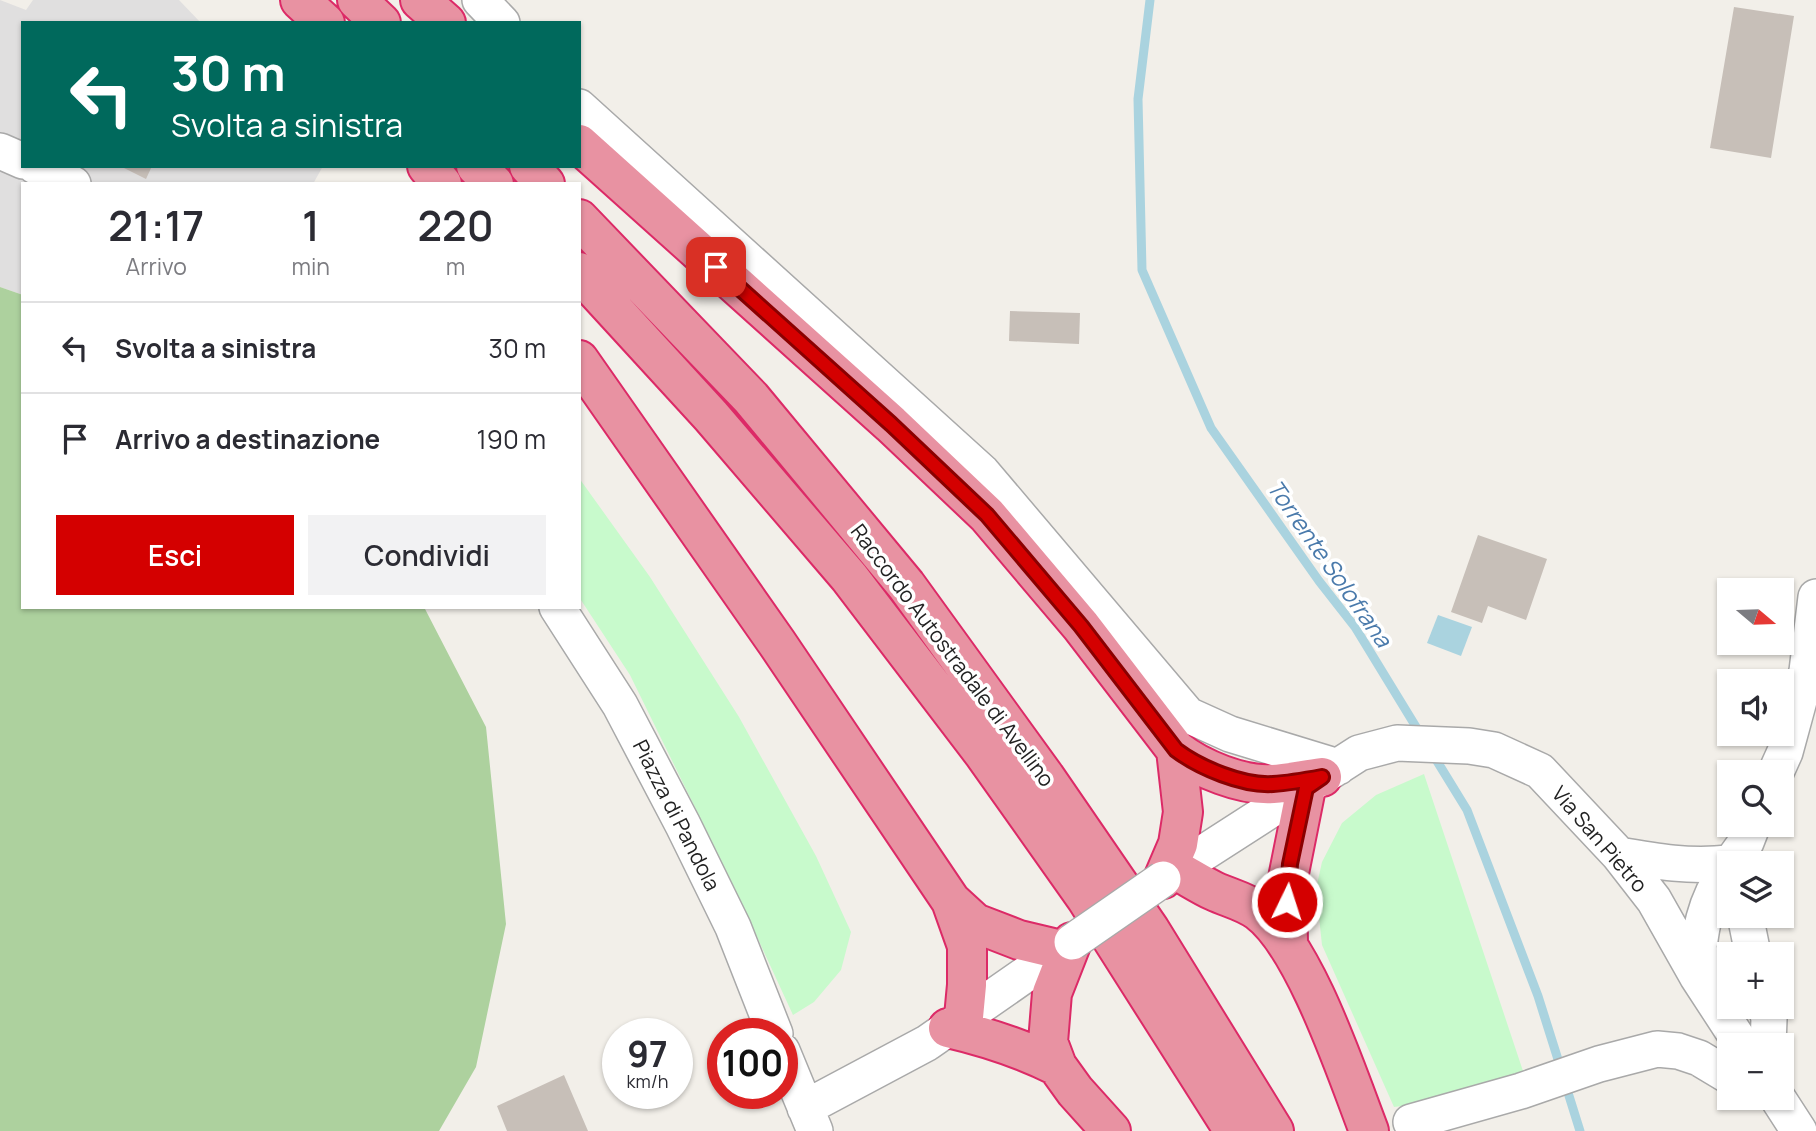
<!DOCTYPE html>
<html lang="it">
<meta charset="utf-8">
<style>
body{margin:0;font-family:Manrope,sans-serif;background:#f2f2f3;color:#2b2b33;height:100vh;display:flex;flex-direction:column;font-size:26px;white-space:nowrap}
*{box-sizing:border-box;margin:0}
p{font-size:23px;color:#7c7c81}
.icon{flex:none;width:38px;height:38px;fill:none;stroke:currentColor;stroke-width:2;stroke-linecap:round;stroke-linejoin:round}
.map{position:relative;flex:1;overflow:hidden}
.details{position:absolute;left:21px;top:182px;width:560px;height:427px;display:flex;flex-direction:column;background:#fff;border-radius:0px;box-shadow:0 2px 5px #0004}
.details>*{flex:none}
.banner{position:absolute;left:21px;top:21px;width:560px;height:147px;border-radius:0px;box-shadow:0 2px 5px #0004;background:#00695c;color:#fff;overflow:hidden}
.needle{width:46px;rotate:109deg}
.buttons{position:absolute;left:1717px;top:578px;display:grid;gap:14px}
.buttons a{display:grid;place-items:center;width:77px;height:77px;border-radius:0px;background:#fff;box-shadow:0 2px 5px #0004;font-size:35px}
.speed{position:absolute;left:602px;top:1018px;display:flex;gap:14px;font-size:35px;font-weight:700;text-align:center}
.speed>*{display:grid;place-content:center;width:91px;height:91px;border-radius:50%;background:#fff;box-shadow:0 2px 5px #0004;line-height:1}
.speed small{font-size:18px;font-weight:400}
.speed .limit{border:10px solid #d22;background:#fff;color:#111}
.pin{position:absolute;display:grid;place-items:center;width:60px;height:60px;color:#fff;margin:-30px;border-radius:14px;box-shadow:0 4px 10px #0006}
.me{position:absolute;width:77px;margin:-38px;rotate:4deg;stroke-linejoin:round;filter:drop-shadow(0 0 5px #0008)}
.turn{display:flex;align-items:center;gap:24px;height:147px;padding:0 35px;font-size:32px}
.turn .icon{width:91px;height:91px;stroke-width:2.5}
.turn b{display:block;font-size:49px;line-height:60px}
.eta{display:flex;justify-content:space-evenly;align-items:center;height:119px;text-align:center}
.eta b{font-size:42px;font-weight:600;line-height:49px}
.action{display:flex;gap:14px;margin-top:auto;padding:14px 35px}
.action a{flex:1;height:80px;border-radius:0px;background:#d40000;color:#fff;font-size:28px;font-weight:600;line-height:80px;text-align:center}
.action a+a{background:#f2f2f3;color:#2b2b33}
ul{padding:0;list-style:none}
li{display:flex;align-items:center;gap:21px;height:91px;padding:0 35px;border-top:2px solid #e1e1e2}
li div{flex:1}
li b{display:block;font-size:26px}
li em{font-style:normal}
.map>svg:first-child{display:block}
</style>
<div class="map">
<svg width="1816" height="1131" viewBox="0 0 1816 1131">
<rect width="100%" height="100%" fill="#f2efe9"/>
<path fill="#e0dfdf" d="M 0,0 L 26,10 L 33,0 L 179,0 L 201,23 L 23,23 L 23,166 L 323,166 L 313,184 L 23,184 L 23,295 L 0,287 Z"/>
<path fill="#add19e" d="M 0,287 L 23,295 L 23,607 L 424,607 L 486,727 L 506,924 L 476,1067 L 439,1131 L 0,1131 Z"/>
<path fill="#c8facc" d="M 579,478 L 650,577 L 739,717 L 816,856 L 851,932 L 841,970 L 814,1002 L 793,1015 L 734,887 L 630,675 L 579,597 Z
M 1424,774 L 1526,1080 L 1494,1094 L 1394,1107 L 1322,945 L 1316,889 L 1322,862 L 1342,823 L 1376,795 Z"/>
<path fill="#aad3df" d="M 1438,615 L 1472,627 L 1461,656 L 1427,643 Z"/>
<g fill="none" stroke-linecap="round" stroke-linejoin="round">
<path stroke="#aad3df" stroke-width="9" d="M 1150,0 L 1138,99 L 1142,270 L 1211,428 L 1319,581 L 1355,627 L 1421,735
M 1432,753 L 1467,810 L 1538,996 L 1561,1069
M 1565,1083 L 1580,1131"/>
</g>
<path fill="#c7bfb8" d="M 1734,7 L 1794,16 L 1771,158 L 1710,148 Z
M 120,166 L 152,166 L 146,179 Z
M 1010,311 L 1080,313 L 1079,344 L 1009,341 Z
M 1478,535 L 1547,559 L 1526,620 L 1488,606 L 1482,623 L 1451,612 Z
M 564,1075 L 588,1131 L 507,1131 L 497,1106 Z"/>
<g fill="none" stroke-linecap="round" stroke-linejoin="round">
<g stroke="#a9a9a9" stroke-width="38">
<path id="minor" d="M 480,0 L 502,23
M 579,107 L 982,472 L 1188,715 L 1230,734 L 1338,767
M 0,151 L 23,161
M 35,166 L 73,184
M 557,607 L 620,705 L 683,825 L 733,927 L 775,1034
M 1776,772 L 1785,752 L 1807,671 L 1816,597
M 1619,855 C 1658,862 1689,867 1729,863
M 1731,863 L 1746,842 L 1753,824
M 1163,879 L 1359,753 L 1397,743 L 1469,746 L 1494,750 L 1540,771 L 1619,855 L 1654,900 L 1697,976 L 1742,1045
M 1745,915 L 1753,954
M 1697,976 C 1699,932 1703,903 1729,866
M 1697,976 L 1729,961
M 1766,1006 L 1769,1019 L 1768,1045
M 782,1051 L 815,1131
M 1777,1097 L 1799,1131
M 805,1108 L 927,1043 L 1072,942
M 1411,1122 L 1521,1091 L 1599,1064 L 1657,1049 L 1678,1051 L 1699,1058 L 1729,1076"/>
</g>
<g stroke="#dc2a67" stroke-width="42">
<path id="highway" d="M 300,0 L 325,23
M 357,0 L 381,23
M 420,0 L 446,23
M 579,144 L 891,424 L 987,515 L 1081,626 L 1176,750 L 1183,812 L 1178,844 L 1163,879
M 427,166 L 442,184
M 476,166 L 494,184
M 529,166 L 545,184
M 579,219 L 751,398 L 906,585 L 1045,777 L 1150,930 L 1274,1131
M 579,272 L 711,416 L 849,577 L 984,754 L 1086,898 L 1234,1131
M 579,360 L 777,643 L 951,901 L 975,923 L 1019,940 L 1061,950
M 1176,750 C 1200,769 1242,786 1273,784 C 1289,783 1306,779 1322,777
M 1176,870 C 1189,877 1201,885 1214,891 C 1229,898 1244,901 1258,911 C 1305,946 1347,1074 1369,1131
M 951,901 L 967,946 L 967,985 L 964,1017
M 1072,942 L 1052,993 L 1048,1042 L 1057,1066 L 1075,1091 L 1111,1131
M 1288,944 L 1287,883 L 1306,788
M 948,1028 C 987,1037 1021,1048 1057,1066"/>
</g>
<use href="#minor" stroke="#fff" stroke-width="35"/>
<use href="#highway" stroke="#e892a2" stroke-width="38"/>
<g stroke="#a9a9a9" stroke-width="38" stroke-linecap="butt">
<path id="minor-bridge" d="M 1072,942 L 1163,879"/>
</g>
<use href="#minor-bridge" stroke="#fff" stroke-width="35"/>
</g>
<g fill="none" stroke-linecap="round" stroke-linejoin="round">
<g stroke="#8a0000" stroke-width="18">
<path id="route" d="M 716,267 L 891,424 L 987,515 L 1081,626 L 1176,750 C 1200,768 1243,786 1273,784 C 1289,783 1306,780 1322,777 L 1306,788 L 1290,864 L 1287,902"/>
</g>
<use href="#route" stroke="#d40000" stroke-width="12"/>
</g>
<g text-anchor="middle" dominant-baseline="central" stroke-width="7" stroke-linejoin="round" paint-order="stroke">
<g font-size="21" fill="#222" stroke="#fff">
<text transform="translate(953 655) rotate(53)">Raccordo Autostradale di Avellino</text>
<text transform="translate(677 815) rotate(63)">Piazza di Pandola</text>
<text transform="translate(1600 839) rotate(49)">Via San Pietro</text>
</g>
<g font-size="23" font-style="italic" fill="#4a7aab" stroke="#fff">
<text transform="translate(1330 563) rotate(55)">Torrente Solofrana</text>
</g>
</g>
</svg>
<div class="buttons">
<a><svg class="needle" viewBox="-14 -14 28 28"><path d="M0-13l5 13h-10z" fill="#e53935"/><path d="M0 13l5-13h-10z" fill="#7c7c81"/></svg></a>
<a><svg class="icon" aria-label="sound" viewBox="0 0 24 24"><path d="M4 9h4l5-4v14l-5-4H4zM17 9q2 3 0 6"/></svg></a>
<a><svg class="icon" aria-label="search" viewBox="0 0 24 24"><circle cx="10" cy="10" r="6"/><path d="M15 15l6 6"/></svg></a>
<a><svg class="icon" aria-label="layers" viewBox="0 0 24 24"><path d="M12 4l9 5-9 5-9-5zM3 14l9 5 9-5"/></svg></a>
<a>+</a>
<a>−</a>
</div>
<div class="speed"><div>97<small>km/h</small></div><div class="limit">100</div></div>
<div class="pin" style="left:716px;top:267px;background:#d93025"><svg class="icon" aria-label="arrive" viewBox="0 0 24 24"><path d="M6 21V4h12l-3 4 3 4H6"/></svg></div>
<svg class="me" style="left:1287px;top:902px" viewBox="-20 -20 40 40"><circle r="17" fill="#d40000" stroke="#fff" stroke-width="3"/><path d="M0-11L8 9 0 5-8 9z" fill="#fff"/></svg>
<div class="banner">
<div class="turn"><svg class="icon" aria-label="left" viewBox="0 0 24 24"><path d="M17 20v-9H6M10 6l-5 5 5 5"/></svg><div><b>30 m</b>Svolta a sinistra</div></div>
</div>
<section class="details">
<div class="eta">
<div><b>21:17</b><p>Arrivo</p></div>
<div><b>1</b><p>min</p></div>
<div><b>220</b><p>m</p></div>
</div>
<ul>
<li><svg class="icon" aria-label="left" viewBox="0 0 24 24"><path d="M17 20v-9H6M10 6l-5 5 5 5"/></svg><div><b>Svolta a sinistra</b></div><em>30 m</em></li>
<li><svg class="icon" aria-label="arrive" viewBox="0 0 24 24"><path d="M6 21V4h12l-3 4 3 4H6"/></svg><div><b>Arrivo a destinazione</b></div><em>190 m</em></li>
</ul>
<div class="action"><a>Esci</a><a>Condividi</a></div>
</section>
</div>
